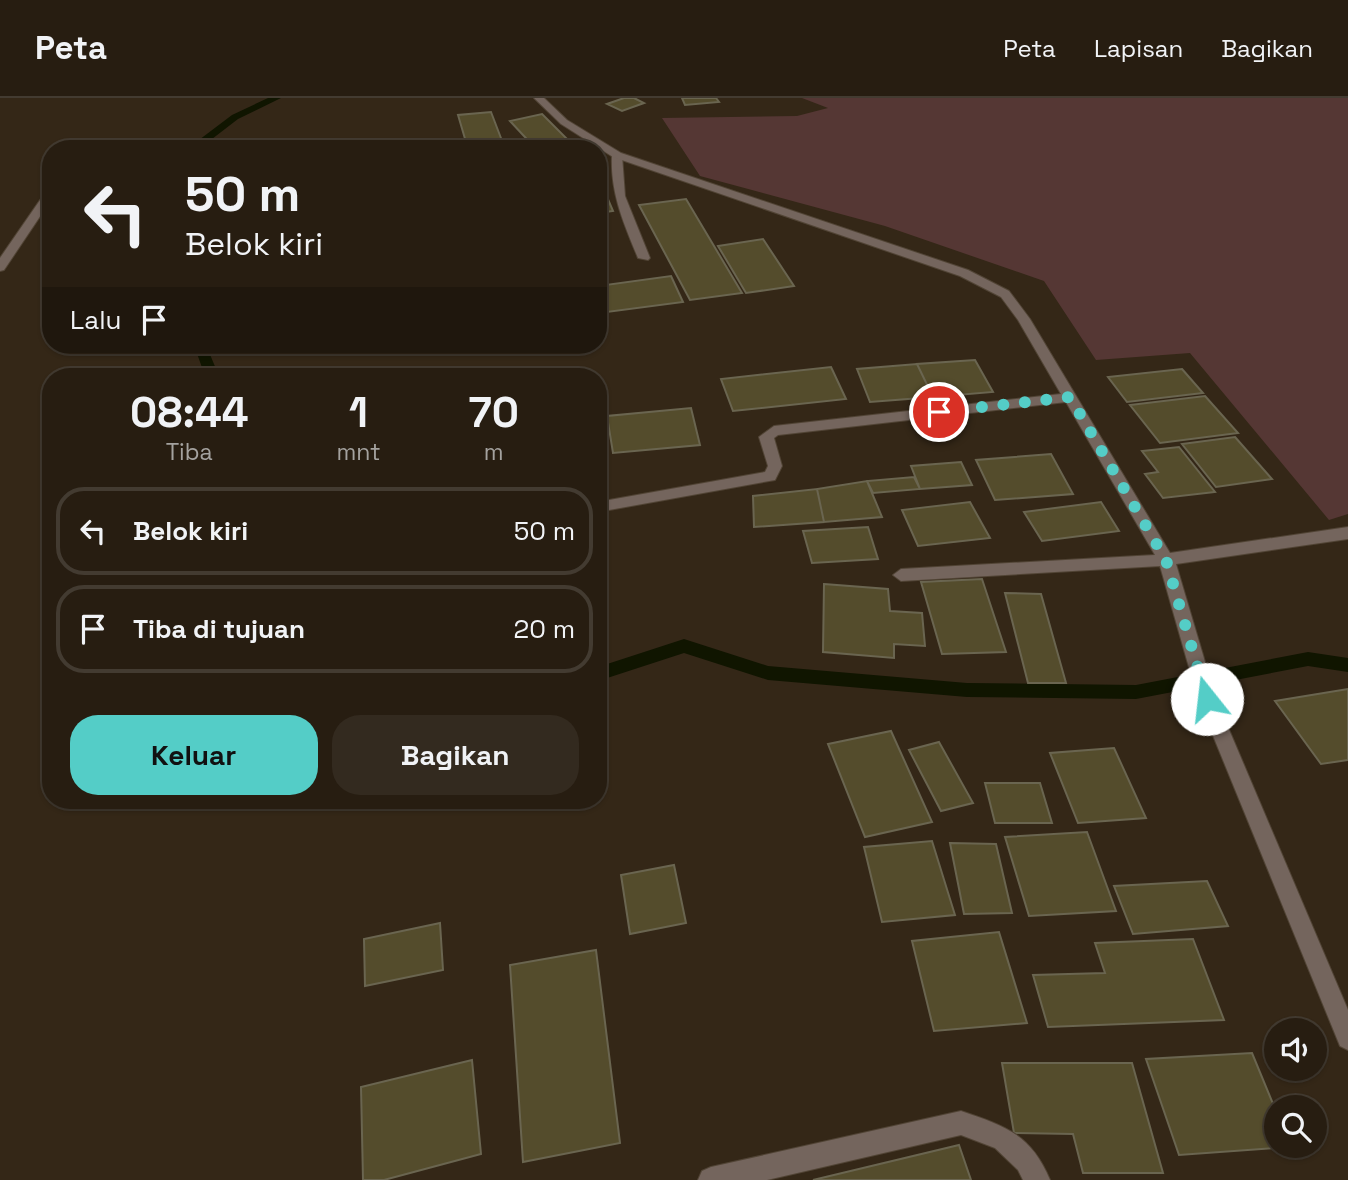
<!DOCTYPE html>
<html lang="id">
<style>
body{margin:0;font-family:"Space Grotesk",sans-serif;background:#332a1f;color:#f1f3f6;height:100vh;display:flex;flex-direction:column;font-size:26px;white-space:nowrap}
*{box-sizing:border-box;margin:0}
p{font-size:23px;color:#a4a29f}
.icon{flex:none;width:38px;height:38px;fill:none;stroke:currentColor;stroke-width:2;stroke-linecap:round;stroke-linejoin:round}
.map{position:relative;flex:1;overflow:hidden}
.side{position:absolute;left:42px;top:270px;width:565px;height:441px;display:flex;flex-direction:column;background:#271d11;border-radius:28px;box-shadow:0 2px 5px #0004,0 0 0 2px #433b31}
.side>*{flex:none}
.hud{position:absolute;left:42px;top:42px;width:565px;height:214px;border-radius:28px;box-shadow:0 2px 5px #0004,0 0 0 2px #433b31;background:#271d11;color:#f1f3f6;overflow:hidden}
.fabs{position:absolute;left:1264px;top:920px;display:grid;gap:14px}
.fabs a{display:grid;place-items:center;width:63px;height:63px;border-radius:50%;background:#271d11;box-shadow:0 2px 5px #0004,0 0 0 2px #433b31;font-size:35px}
.pin{position:absolute;display:grid;place-items:center;width:60px;height:60px;color:#fff;margin:-30px;border:4px solid #fff;border-radius:50%;box-shadow:0 2px 7px #0007}
.me{position:absolute;width:77px;margin:-38px;rotate:344deg;stroke-linejoin:round;filter:drop-shadow(0 0 5px #0008)}
.turn{display:flex;align-items:center;gap:24px;height:147px;padding:0 28px;font-size:32px}
.turn .icon{width:91px;height:91px;stroke-width:2.5}
.turn b{display:block;font-size:49px;line-height:60px}
.then{display:flex;align-items:center;height:66px;padding:0 28px;background:#0003;gap:14px;font-size:26px}
.eta{display:flex;justify-content:space-evenly;align-items:center;height:119px;text-align:center}
.eta b{font-size:42px;font-weight:700;line-height:49px}
.button{display:flex;gap:14px;margin-top:auto;padding:14px 28px}
.button a{flex:1;height:80px;border-radius:28px;background:#54cdc7;color:#111;font-size:28px;font-weight:700;line-height:80px;text-align:center}
.button a+a{background:#332a1f;color:#f1f3f6}
ul{padding:0;list-style:none}
li{display:flex;align-items:center;gap:21px;height:88px;margin:0 14px 10px;padding:0 14px;border:4px solid #433b31;border-radius:28px}
li div{flex:1}
li b{display:block;font-size:26px}
li em{font-style:normal}
header{display:flex;align-items:center;gap:42px;box-sizing:border-box;height:98px;padding:0 35px;background:#271d11;border-bottom:2px solid #433b31}
header strong{font-size:33px}
nav{display:flex;gap:38px;margin-inline-start:auto;font-size:24px}
.map>svg:first-child{display:block}
</style>
<header>
<strong>Peta</strong>
<nav><a>Peta</a><a>Lapisan</a><a>Bagikan</a></nav>
</header>
<div class="map">
<svg width="1348" height="1082" viewBox="0 0 1348 1082">
<rect width="100%" height="100%" fill="#342717"/>
<path fill="#553734" d="M 802,0 L 1348,0 L 1348,416 L 1329,422 L 1190,255 L 1096,262 L 1044,183 L 885,128 L 700,78 L 662,20 L 797,18 L 828,10 Z"/>
<g fill="none" stroke-linecap="round" stroke-linejoin="round">
<path fill="#101500" fill-rule="evenodd" d="M 268,0 L 281,0 L 238,21 L 199,51 L 187,51 L 232,17 Z
M 194,247 L 206,247 L 219,278 L 205,278 Z
M 684,541 L 768,568 L 967,585 L 1136,587 L 1308,554 L 1348,560 L 1348,574 L 1308,568 L 1136,601 L 967,599 L 768,582 L 684,555 L 598,583 L 598,569 Z"/>
</g>
<path fill="#544c2c" stroke="#6a6550" stroke-width="2" d="M 624,0 L 634,0 L 644,5 L 622,13 L 607,6 Z
M 682,0 L 716,0 L 719,4 L 685,7 Z
M 491,14 L 504,48 L 468,51 L 458,17 Z
M 542,16 L 577,51 L 536,51 L 510,23 Z
M 598,78 L 613,113 L 598,115 Z
M 686,101 L 742,195 L 690,202 L 639,107 Z
M 763,141 L 794,188 L 746,195 L 718,148 Z
M 671,178 L 683,204 L 607,214 L 598,192 L 598,188 Z
M 975,262 L 993,294 L 933,299 L 917,266 Z
M 917,266 L 933,299 L 870,304 L 857,271 Z
M 831,269 L 846,301 L 733,313 L 721,281 Z
M 1182,271 L 1203,295 L 1127,304 L 1108,279 Z
M 1205,298 L 1238,335 L 1160,345 L 1130,307 Z
M 691,310 L 700,347 L 613,355 L 607,318 Z
M 1235,339 L 1272,381 L 1216,389 L 1182,346 Z
M 1179,349 L 1215,394 L 1163,400 L 1145,376 L 1158,374 L 1142,353 Z
M 1051,356 L 1073,396 L 995,402 L 976,362 Z
M 961,364 L 972,387 L 920,391 L 911,368 Z
M 914,379 L 920,391 L 873,395 L 867,383 Z
M 867,383 L 882,419 L 824,424 L 817,391 Z
M 817,391 L 824,424 L 754,429 L 753,398 Z
M 970,404 L 990,440 L 918,448 L 902,412 Z
M 1101,404 L 1119,433 L 1042,443 L 1024,414 Z
M 868,429 L 878,461 L 812,465 L 803,433 Z
M 982,481 L 1006,554 L 942,556 L 921,484 Z
M 824,486 L 888,491 L 890,513 L 922,515 L 925,548 L 894,546 L 894,560 L 823,554 Z
M 1005,495 L 1041,496 L 1066,585 L 1028,585 Z
M 1348,591 L 1348,662 L 1321,666 L 1275,603 Z
M 891,633 L 932,724 L 865,739 L 828,646 Z
M 939,644 L 973,705 L 941,713 L 909,652 Z
M 1114,650 L 1146,720 L 1078,725 L 1050,655 Z
M 985,685 L 1040,685 L 1052,725 L 995,725 Z
M 1087,734 L 1116,813 L 1029,818 L 1005,739 Z
M 932,743 L 955,817 L 882,824 L 864,749 Z
M 950,745 L 996,746 L 1012,815 L 964,816 Z
M 674,767 L 686,825 L 630,836 L 621,777 Z
M 1207,783 L 1228,828 L 1133,836 L 1114,788 Z
M 440,825 L 443,872 L 365,888 L 364,841 Z
M 999,834 L 1027,925 L 934,933 L 912,843 Z
M 1193,841 L 1224,922 L 1048,929 L 1033,877 L 1105,875 L 1095,845 Z
M 596,852 L 620,1045 L 523,1064 L 510,867 Z
M 1252,955 L 1276,1013 L 1276,1048 L 1290,1049 L 1179,1057 L 1146,961 Z
M 472,962 L 481,1056 L 384,1082 L 363,1082 L 361,989 Z
M 1002,965 L 1132,965 L 1163,1075 L 1083,1075 L 1073,1036 L 1014,1035 Z
M 959,1047 L 971,1082 L 813,1082 Z"/>
<g fill="none" stroke-linecap="round" stroke-linejoin="round">
<g stroke="#514435" stroke-width="2">
<path id="lane" d="M 617,54 L 622,57 L 625,98 L 650,160 L 648,162 L 638,160 C 624,126 610,95 612,57 Z
M 51,91 L 51,102 L 4,172 L 0,173 L 0,160 L 47,92 Z"/>
</g>
<g stroke="#514435" stroke-width="2">
<path id="street" d="M 534,0 L 544,0 L 567,22 L 621,55 L 968,172 L 1009,193 L 1030,221 L 1170,455 L 1348,429 L 1348,441 L 1176,466 L 1216,601 L 1348,912 L 1348,952 L 1340,948 L 1198,601 L 1160,468 L 901,483 L 893,477 L 901,471 L 1155,457 L 1066,304 L 778,337 L 774,340 L 782,368 L 775,382 L 598,414 L 598,404 L 765,374 L 768,368 L 759,339 L 774,328 L 1061,296 L 1018,222 L 1001,199 L 960,178 L 613,59 L 561,26 Z
M 961,1013 C 1005,1028 1031,1036 1050,1082 L 1023,1082 L 1018,1072 L 995,1050 L 961,1037 L 767,1082 L 698,1082 L 702,1073 L 711,1069 Z"/>
</g>
<use href="#lane" fill="#74655d" fill-rule="evenodd"/>
<use href="#street" fill="#74655d" fill-rule="evenodd"/>
</g>
<g fill="none" stroke-linecap="round" stroke-linejoin="round">
<path stroke="#54cdc7" stroke-width="12" stroke-dasharray="0 21.6" d="M 939,314 L 1070,299 L 1166,462 L 1207,601"/>
</g>
</svg>
<div class="fabs">
<a><svg class="icon" aria-label="sound" viewBox="0 0 24 24"><path d="M4 9h4l5-4v14l-5-4H4zM17 9q2 3 0 6"/></svg></a>
<a><svg class="icon" aria-label="search" viewBox="0 0 24 24"><circle cx="10" cy="10" r="6"/><path d="M15 15l6 6"/></svg></a>
</div>
<div class="pin" style="left:939px;top:314px;background:#d93025"><svg class="icon" aria-label="arrive" viewBox="0 0 24 24"><path d="M6 21V4h12l-3 4 3 4H6"/></svg></div>
<svg class="me" style="left:1207px;top:601px" viewBox="-20 -20 40 40"><circle r="19" fill="#fff"/><path d="M0-13L10 11 0 6-10 11z" fill="#54cdc7"/></svg>
<div class="hud">
<div class="turn"><svg class="icon" aria-label="left" viewBox="0 0 24 24"><path d="M17 20v-9H6M10 6l-5 5 5 5"/></svg><div><b>50 m</b>Belok kiri</div></div>
<div class="then">Lalu<svg class="icon" aria-label="arrive" viewBox="0 0 24 24"><path d="M6 21V4h12l-3 4 3 4H6"/></svg></div>
</div>
<section class="side">
<div class="eta">
<div><b>08:44</b><p>Tiba</p></div>
<div><b>1</b><p>mnt</p></div>
<div><b>70</b><p>m</p></div>
</div>
<ul>
<li><svg class="icon" aria-label="left" viewBox="0 0 24 24"><path d="M17 20v-9H6M10 6l-5 5 5 5"/></svg><div><b>Belok kiri</b></div><em>50 m</em></li>
<li><svg class="icon" aria-label="arrive" viewBox="0 0 24 24"><path d="M6 21V4h12l-3 4 3 4H6"/></svg><div><b>Tiba di tujuan</b></div><em>20 m</em></li>
</ul>
<div class="button"><a>Keluar</a><a>Bagikan</a></div>
</section>
</div>
